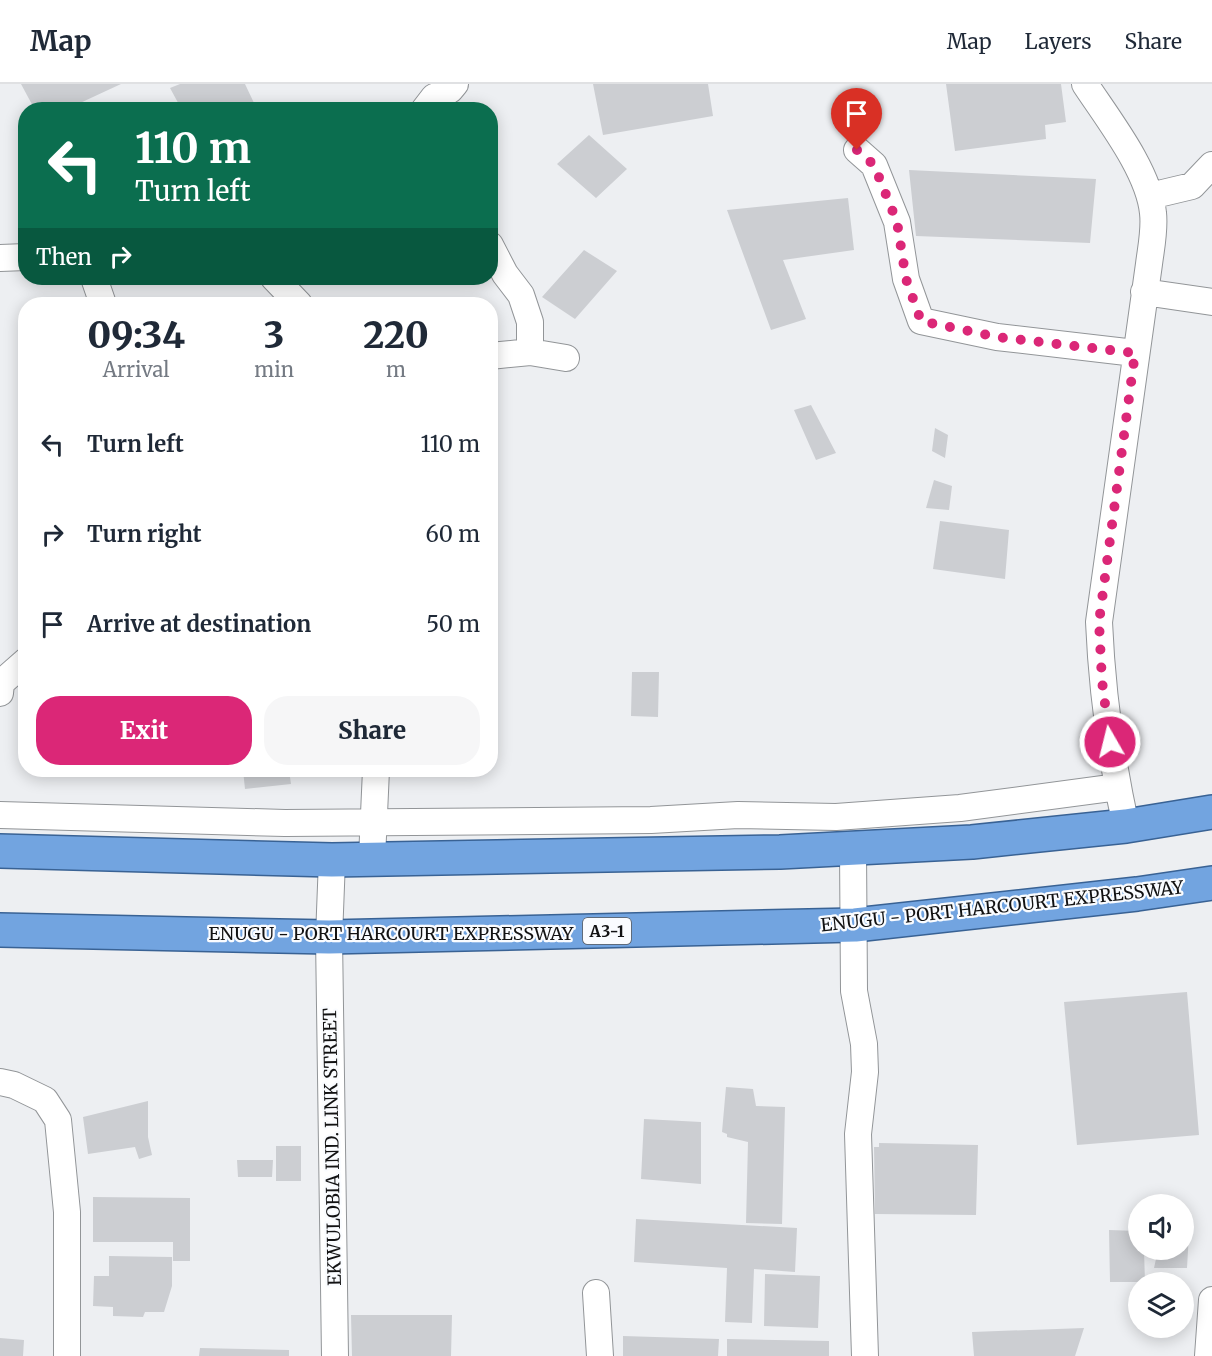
<!DOCTYPE html>
<style>
body{margin:0;font-family:Merriweather,serif;background:#f6f6f7;color:#1f2937;height:100vh;display:flex;flex-direction:column;font-size:22px;white-space:nowrap}
*{box-sizing:border-box;margin:0}
p{font-size:20px;color:#747a83}
.icon{flex:none;width:33px;height:33px;fill:none;stroke:currentColor;stroke-width:2;stroke-linecap:round;stroke-linejoin:round}
.map{position:relative;flex:1;overflow:hidden}
.panel{position:absolute;left:18px;top:213px;width:480px;height:480px;display:flex;flex-direction:column;background:#fff;border-radius:24px;box-shadow:0 3px 15px #0003}
.panel>*{flex:none}
.top-card{position:absolute;left:18px;top:18px;width:480px;height:183px;border-radius:24px;box-shadow:0 3px 15px #0003;background:#0b6e4f;color:#fff;overflow:hidden}
.buttons{position:absolute;left:1128px;top:1110px;display:grid;gap:12px}
.buttons a{display:grid;place-items:center;width:66px;height:66px;border-radius:50%;background:#fff;box-shadow:0 3px 15px #0003;font-size:30px}
.pin{position:absolute;display:grid;place-items:center;width:51px;height:51px;color:#fff;margin:-62px -26px;border-radius:50% 50% 50% 0;rotate:-45deg;box-shadow:0 0 6px #0007}
.pin .icon{rotate:45deg}
.me{position:absolute;width:66px;margin:-33px;rotate:352deg;stroke-linejoin:round;filter:drop-shadow(0 0 4px #0008)}
.turn{display:flex;align-items:center;gap:21px;height:126px;padding:0 18px;font-size:27px}
.turn .icon{width:78px;height:78px;stroke-width:2.5}
.turn b{display:block;font-size:42px;line-height:51px}
.then{display:flex;align-items:center;height:57px;padding:0 18px;background:#0003;gap:12px;font-size:22px}
.eta{display:flex;justify-content:space-evenly;align-items:center;height:102px;text-align:center}
.eta b{font-size:36px;font-weight:800;line-height:42px}
.action{display:flex;gap:12px;margin-top:auto;padding:12px 18px}
.action a{flex:1;height:69px;border-radius:24px;background:#db2777;color:#fff;font-size:24px;font-weight:800;line-height:69px;text-align:center}
.action a+a{background:#f6f6f7;color:#1f2937}
ul{padding:0;list-style:none}
li{display:flex;align-items:center;gap:18px;height:90px;padding:0 18px}
li div{flex:1}
li b{display:block;font-size:22px}
li em{font-style:normal}
header{display:flex;align-items:center;gap:36px;box-sizing:border-box;height:84px;padding:0 30px;background:#fff;border-bottom:2px solid #e0e1e3}
header strong{font-size:28px}
nav{display:flex;gap:33px;margin-inline-start:auto;font-size:21px}
.map>svg:first-child{display:block}
</style>
<header>
<strong>Map</strong>
<nav><a>Map</a><a>Layers</a><a>Share</a></nav>
</header>
<div class="map">
<svg width="1212" height="1272" viewBox="0 0 1212 1272">
<rect width="100%" height="100%" fill="#edeff2"/>
<path fill="#ccced2" d="M 21,0 L 121,0 L 65,26 L 35,26 Z
M 180,0 L 245,0 L 254,19 L 239,26 L 182,26 L 170,4 Z
M 593,0 L 708,0 L 713,32 L 603,51 Z
M 946,0 L 1061,0 L 1066,38 L 1045,41 L 1046,55 L 955,67 Z
M 589,51 L 627,85 L 596,114 L 557,80 Z
M 909,86 L 1096,95 L 1090,159 L 916,152 Z
M 848,114 L 854,166 L 783,176 L 806,235 L 771,246 L 727,126 Z
M 584,166 L 617,187 L 575,235 L 542,213 Z
M 811,321 L 836,369 L 816,376 L 794,326 Z
M 935,344 L 948,351 L 945,374 L 932,367 Z
M 934,396 L 952,402 L 949,426 L 926,424 Z
M 940,437 L 1009,446 L 1005,495 L 933,485 Z
M 632,588 L 659,588 L 658,633 L 631,632 Z
M 243,686 L 289,686 L 291,700 L 245,705 Z
M 1187,908 L 1199,1051 L 1077,1061 L 1064,918 Z
M 726,1003 L 753,1005 L 756,1022 L 785,1023 L 782,1140 L 746,1139 L 748,1058 L 727,1053 L 727,1050 L 722,1048 Z
M 148,1017 L 148,1053 L 152,1071 L 139,1075 L 135,1063 L 88,1070 L 83,1033 Z
M 644,1035 L 701,1038 L 701,1100 L 641,1095 Z
M 879,1059 L 978,1061 L 976,1131 L 875,1130 L 874,1063 L 879,1063 Z
M 276,1062 L 301,1062 L 301,1097 L 276,1097 Z
M 237,1076 L 273,1076 L 272,1093 L 238,1093 Z
M 93,1113 L 190,1114 L 190,1177 L 173,1177 L 173,1158 L 93,1158 Z
M 1184,1132 L 1190,1132 L 1187,1184 L 1154,1184 L 1158,1166 L 1184,1166 Z
M 636,1135 L 797,1144 L 795,1188 L 754,1185 L 752,1239 L 725,1238 L 727,1184 L 634,1178 Z
M 1109,1146 L 1138,1147 L 1138,1166 L 1144,1166 L 1145,1198 L 1110,1198 Z
M 109,1172 L 172,1173 L 172,1202 L 164,1228 L 145,1228 L 143,1233 L 113,1232 L 113,1223 L 93,1222 L 94,1192 L 109,1192 Z
M 765,1190 L 820,1192 L 818,1244 L 764,1242 Z
M 351,1231 L 452,1231 L 451,1272 L 352,1272 Z
M 1084,1244 L 1075,1272 L 974,1272 L 972,1248 Z
M 623,1252 L 719,1255 L 718,1272 L 623,1272 Z
M 0,1254 L 24,1256 L 23,1272 L 0,1272 Z
M 727,1255 L 829,1257 L 829,1272 L 727,1272 Z
M 200,1264 L 289,1266 L 289,1272 L 199,1272 Z"/>
<g fill="none" stroke-linecap="round" stroke-linejoin="round">
<g stroke="#929598" stroke-width="28">
<path id="minor" d="M 1085,0 C 1108,35 1149,87 1153,129 C 1155,146 1151,164 1149,180 L 1099,538 C 1102,607 1111,674 1126,742
M 424,26 L 434,13 L 450,6 L 455,0
M 857,66 L 874,81 L 897,138 L 906,195 L 921,237 L 997,253 L 1135,269
M 1150,112 L 1192,102 L 1212,81
M 490,161 L 505,190 L 521,211 L 530,238 L 530,268
M 0,174 L 26,173
M 94,194 L 103,220
M 274,194 L 299,220
M 1144,208 L 1212,218
M 490,272 L 530,268 L 566,274
M 0,609 L 1,599 L 26,577
M 0,731 L 285,739 L 651,736 L 738,731 L 836,733 L 960,724 L 1118,703
M 853,766 L 854,907 L 864,960 L 865,988 L 858,1050 L 865,1272
M 372,774 L 376,686
M 332,776 L 329,853 L 335,1272
M 0,998 L 14,1001 L 45,1016 L 58,1036 L 67,1128 L 67,1272
M 596,1209 L 600,1272
M 1208,1272 L 1212,1216"/>
</g>
<g stroke="#396294" stroke-width="36">
<path id="trunk" d="M 0,767 L 332,776 L 780,768 L 972,758 L 1126,742 L 1212,728
M 0,846 L 329,853 L 855,841 L 1137,810 L 1212,799"/>
</g>
<use href="#minor" stroke="#fff" stroke-width="26"/>
<use href="#trunk" stroke="#72a4e0" stroke-width="33"/>
</g>
<g fill="none" stroke-linecap="round" stroke-linejoin="round">
<path stroke="#db2777" stroke-width="10" stroke-dasharray="0 18" d="M 857,66 L 874,81 L 897,138 L 906,195 L 921,237 L 997,253 L 1135,269 L 1099,538 L 1102,597 L 1110,658"/>
</g>
<g text-anchor="middle" dominant-baseline="central" stroke-width="4.5" stroke-linejoin="round" paint-order="stroke">
<rect fill="#fafcff" stroke="#58585a" stroke-width="1.5" x="583" y="834" width="48" height="26" rx="4.5"/>
<g font-size="16" font-weight="bold" fill="#121213">
<text x="607" y="847">A3-1</text>
</g>
<g font-size="18" fill="#121213" stroke="#fafcff">
<text transform="translate(1002 822) rotate(-6)">ENUGU - PORT HARCOURT EXPRESSWAY</text>
<text x="391" y="849">ENUGU - PORT HARCOURT EXPRESSWAY</text>
<text transform="translate(332 1063) rotate(-91)">EKWULOBIA IND. LINK STREET</text>
</g>
</g>
</svg>
<div class="buttons">
<a><svg class="icon" aria-label="sound" viewBox="0 0 24 24"><path d="M4 9h4l5-4v14l-5-4H4zM17 9q2 3 0 6"/></svg></a>
<a><svg class="icon" aria-label="layers" viewBox="0 0 24 24"><path d="M12 4l9 5-9 5-9-5zM3 14l9 5 9-5"/></svg></a>
</div>
<div class="pin" style="left:857px;top:66px;background:#d93025"><svg class="icon" aria-label="arrive" viewBox="0 0 24 24"><path d="M6 21V4h12l-3 4 3 4H6"/></svg></div>
<svg class="me" style="left:1110px;top:658px" viewBox="-20 -20 40 40"><circle r="17" fill="#db2777" stroke="#fff" stroke-width="3"/><path d="M0-11L8 9 0 5-8 9z" fill="#fff"/></svg>
<div class="top-card">
<div class="turn"><svg class="icon" aria-label="left" viewBox="0 0 24 24"><path d="M17 20v-9H6M10 6l-5 5 5 5"/></svg><div><b>110 m</b>Turn left</div></div>
<div class="then">Then<svg class="icon" aria-label="right" viewBox="0 0 24 24"><path d="M7 20v-9h11M14 6l5 5-5 5"/></svg></div>
</div>
<section class="panel">
<div class="eta">
<div><b>09:34</b><p>Arrival</p></div>
<div><b>3</b><p>min</p></div>
<div><b>220</b><p>m</p></div>
</div>
<ul>
<li><svg class="icon" aria-label="left" viewBox="0 0 24 24"><path d="M17 20v-9H6M10 6l-5 5 5 5"/></svg><div><b>Turn left</b></div><em>110 m</em></li>
<li><svg class="icon" aria-label="right" viewBox="0 0 24 24"><path d="M7 20v-9h11M14 6l5 5-5 5"/></svg><div><b>Turn right</b></div><em>60 m</em></li>
<li><svg class="icon" aria-label="arrive" viewBox="0 0 24 24"><path d="M6 21V4h12l-3 4 3 4H6"/></svg><div><b>Arrive at destination</b></div><em>50 m</em></li>
</ul>
<div class="action"><a>Exit</a><a>Share</a></div>
</section>
</div>
